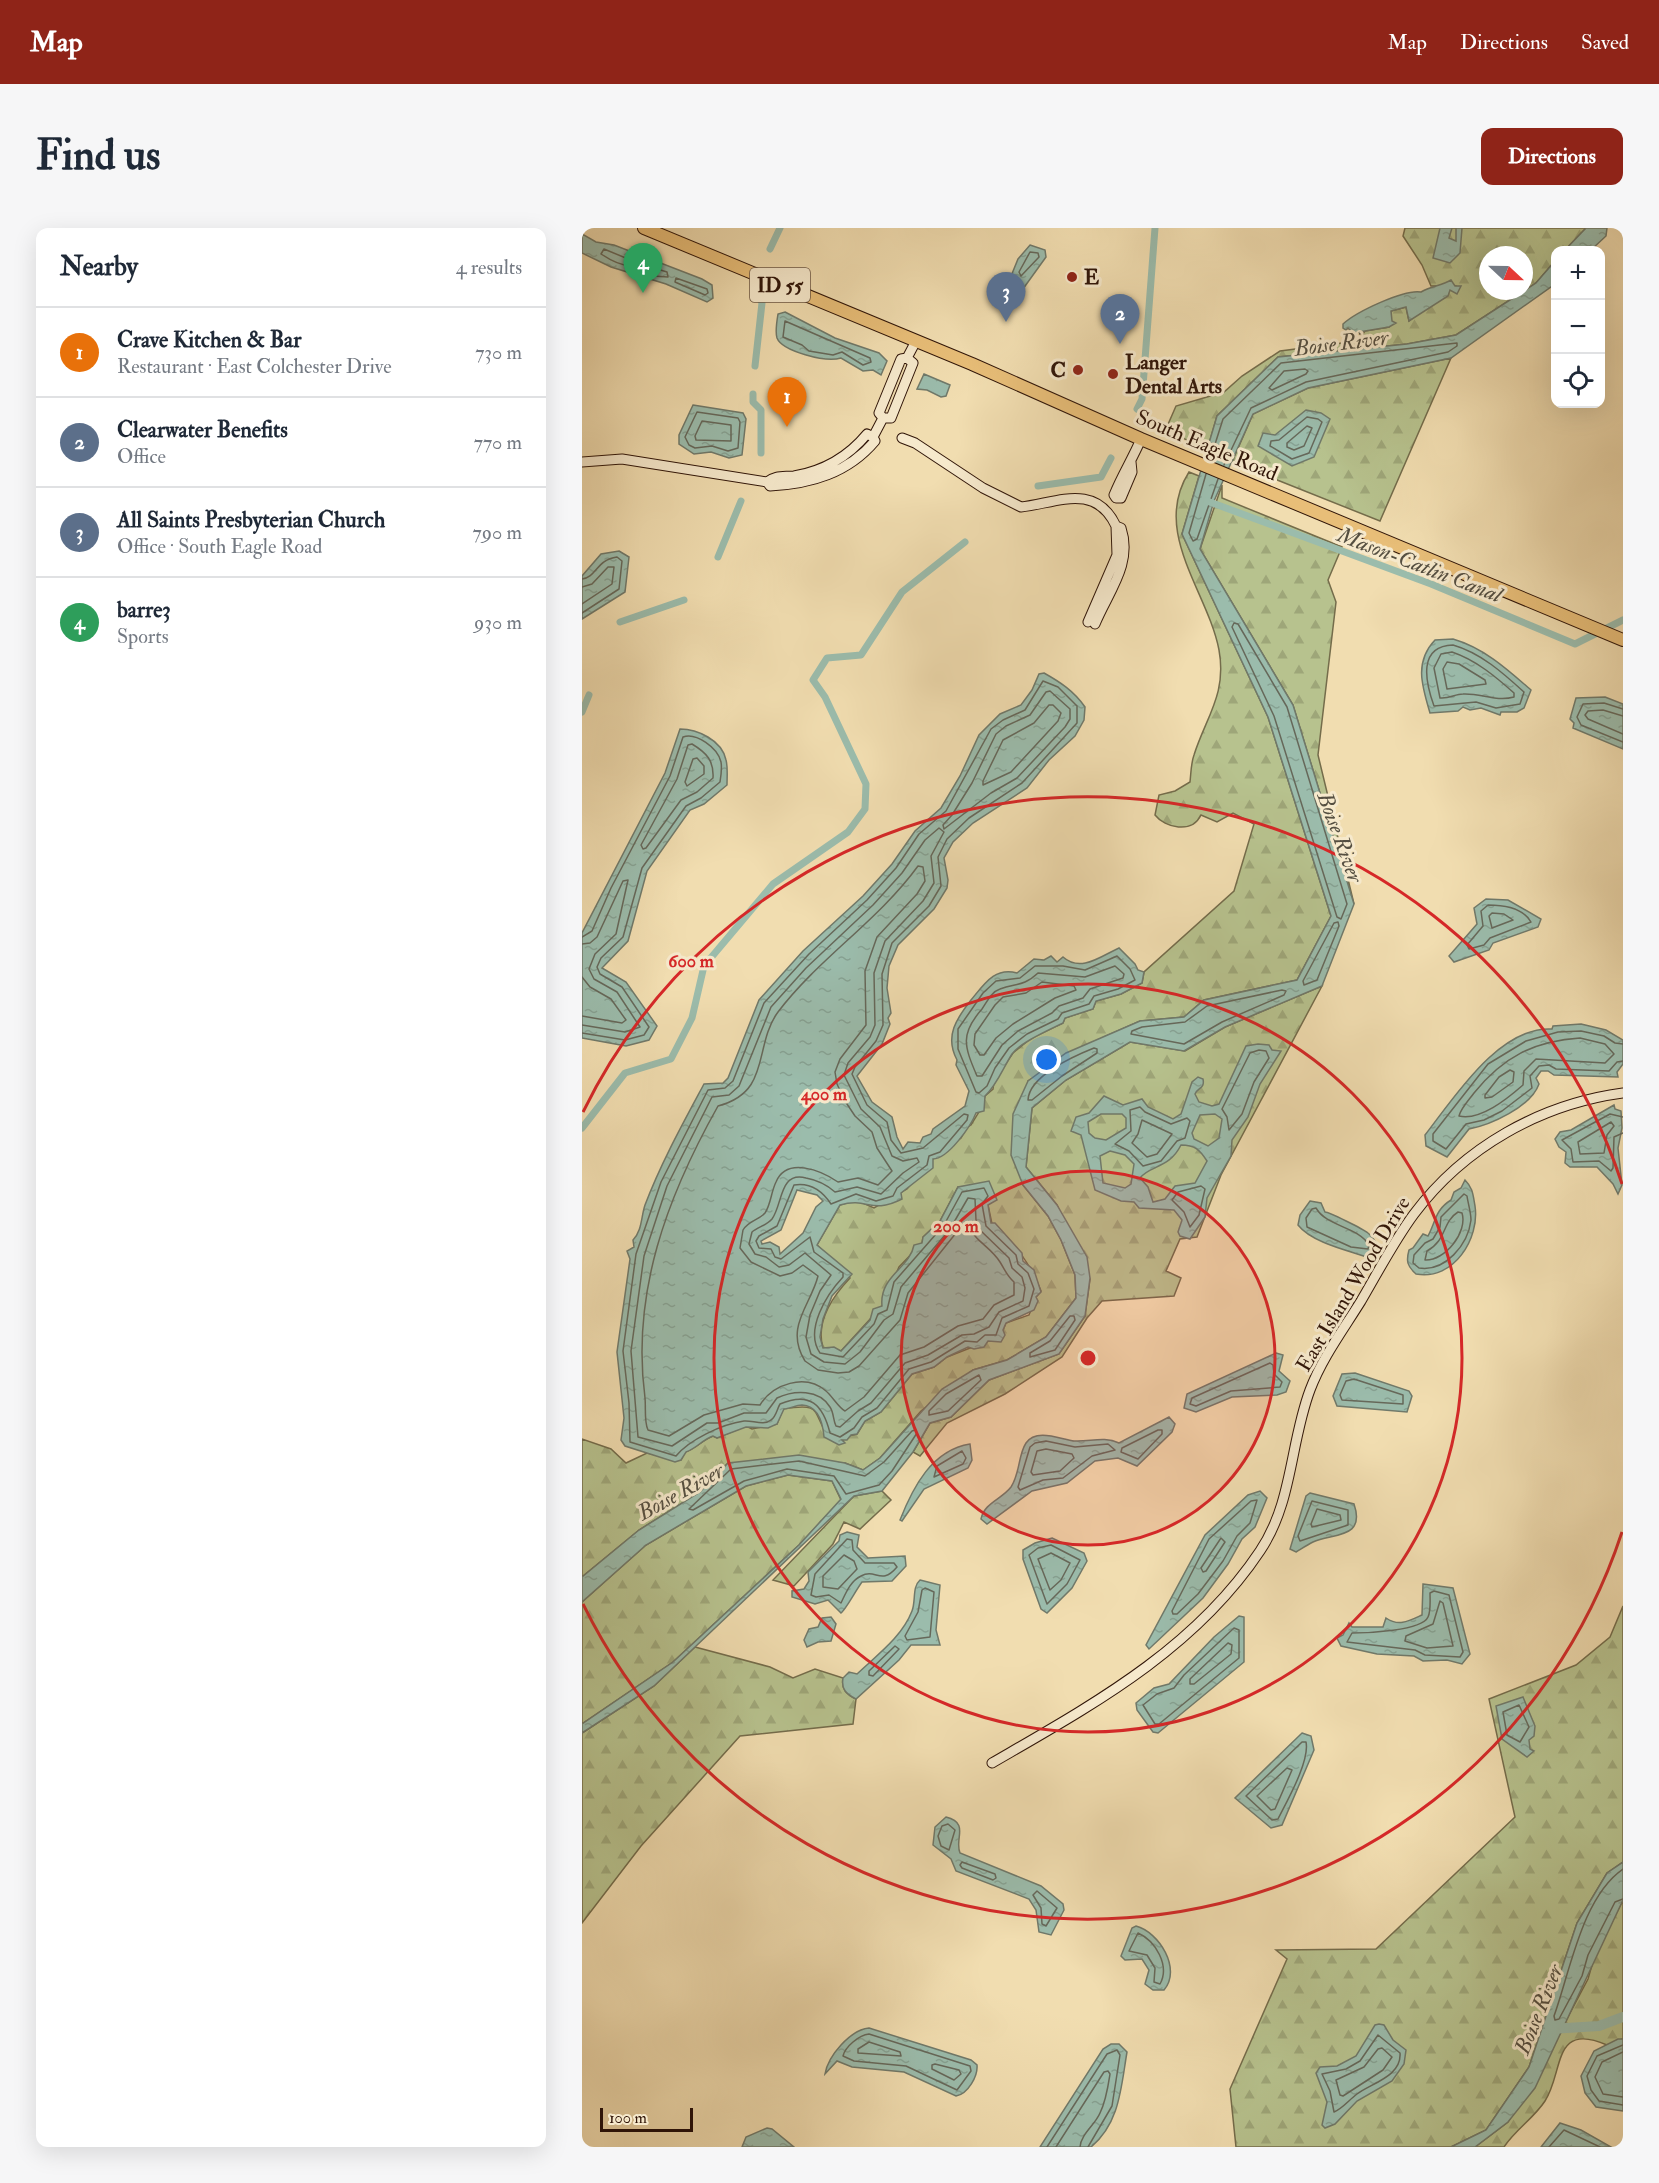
<!DOCTYPE html>
<meta charset="utf-8">
<style>
body{margin:0;font-family:"IM FELL Double Pica",serif;background:#f6f6f7;color:#1f2937}
.controls{position:absolute;right:18px;top:18px;display:grid;overflow:hidden;border-radius:12px;box-shadow:0 6px 24px #0002}
.controls button{width:54px;height:54px;display:grid;place-items:center;padding:0;border:0;border-bottom:2px solid #e0e1e3;background:#fff;color:#1f2937;font:30px sans-serif}
.compass{position:absolute;left:897px;top:18px;width:54px;height:54px;border-radius:50%;background:#fff;box-shadow:0 6px 24px #0002;rotate:112deg}
.scale{position:absolute;left:18px;bottom:15px;width:93px;box-sizing:border-box;padding-left:6px;border:3px solid #301508;border-top:0;font-size:16px;line-height:21px;white-space:nowrap;color:#301508;-webkit-text-stroke:4px #f6e9cc;paint-order:stroke}
.you{position:absolute;left:465px;top:832px;width:21px;height:21px;margin:-15px;border:4px solid #fff;border-radius:50%;background:#1a73e8;box-shadow:0 0 0 9px #1a73e833}
.badge{display:grid;place-items:center;width:39px;height:39px;border-radius:50%;background:#8f2418;color:#fff;font-size:20px;font-weight:700}
.pin{position:absolute;translate:-50% -50px;filter:drop-shadow(0 2px 3px #0008)}
.pin::after{content:'';position:absolute;top:32px;width:21px;height:18px;background:inherit;clip-path:polygon(0 0,100% 0,50% 100%)}
.list{margin:0;padding:0;list-style:none}
h2{display:flex;justify-content:space-between;align-items:center;height:78px;margin:0;padding:0 24px;font-size:26px}
h2 small{font-size:20px;font-weight:400;color:#747a83}
.list li{display:grid;grid-template-columns:39px 1fr auto;gap:18px;align-items:center;box-sizing:border-box;height:90px;padding:0 24px;border-top:2px solid #e0e1e3}
.list b{display:block;font-size:22px;white-space:nowrap}
.list p{margin:0;font-size:20px;white-space:nowrap;color:#747a83}
.list em{font-size:20px;font-style:normal;color:#747a83}
.icon{flex:none;width:33px;height:33px;fill:none;stroke:currentColor;stroke-width:2;stroke-linecap:round;stroke-linejoin:round}
.map{position:relative;flex:none;width:1041px;height:1919px;overflow:hidden;border-radius:12px}
header{display:flex;align-items:center;gap:36px;box-sizing:border-box;height:84px;padding:0 30px;background:#8f2418;color:#fff}
header strong{font-size:28px}
nav{display:flex;gap:33px;margin-inline-start:auto;font-size:21px}
.intro{display:flex;align-items:center;justify-content:space-between;box-sizing:border-box;height:144px;padding:0 36px}
h1{margin:0;font-size:42px}
.button{padding:15px 27px;border-radius:12px;background:#8f2418;color:#fff;font-size:21px;font-weight:700}
main{display:flex;gap:36px;padding:0 36px}
aside{flex:1;background:#fff;border-radius:12px;box-shadow:0 6px 24px #0002}
.map>svg:first-child{display:block}
</style>
<header>
<strong>Map</strong>
<nav><a>Map</a><a>Directions</a><a>Saved</a></nav>
</header>
<div class="intro"><h1>Find us</h1><a class="button">Directions</a></div>
<main>
<aside>
<h2>Nearby<small>4 results</small></h2>
<ul class="list">
<li><span class="badge" style="background:#e8710a">1</span><div><b>Crave Kitchen &amp; Bar</b><p>Restaurant · East Colchester Drive</p></div><em>730 m</em></li>
<li><span class="badge" style="background:#5c6f8a">2</span><div><b>Clearwater Benefits</b><p>Office</p></div><em>770 m</em></li>
<li><span class="badge" style="background:#5c6f8a">3</span><div><b>All Saints Presbyterian Church</b><p>Office · South Eagle Road</p></div><em>790 m</em></li>
<li><span class="badge" style="background:#2e9e5b">4</span><div><b>barre3</b><p>Sports</p></div><em>930 m</em></li>
</ul>
</aside>
<div class="map">
<svg width="1041" height="1919" viewBox="0 0 1041 1919">
<defs>
<pattern id="forest-firs" width="22" height="20" patternUnits="userSpaceOnUse" patternTransform="scale(1.5)"><rect width="22" height="20" fill="#b7c28e"/><path d="M5 1l3.5 6h-7zM16 11l3.5 6h-7z" fill="#9ea679"/></pattern>
<pattern id="water-ripples" width="26" height="14" patternUnits="userSpaceOnUse" patternTransform="scale(1.5)"><rect width="26" height="14" fill="#9bbcac"/><path d="M2 4q2-2 4 0t4 0M15 11q2-2 4 0t4 0" fill="none" stroke="#86a192"/></pattern>
</defs>
<rect width="100%" height="100%" fill="#f1ddb0"/>
<filter id="stains"><feTurbulence type="fractalNoise" baseFrequency=".00333" numOctaves="4"/><feColorMatrix values="0 0 0 0 .2 0 0 0 0 .09 0 0 0 0 .02 0 0 0 .5 -.17"/></filter>
<radialGradient id="worn" r=".72"><stop offset=".6" stop-color="#630" stop-opacity="0"/><stop offset="1" stop-color="#630" stop-opacity=".3"/></radialGradient>
<!-- forest -->
<path fill="url(#forest-firs)" stroke="#746c4b" stroke-width="1.5" d="M823,0h181l-21,22h-9l-1,11 -19,22 -12,8v-36h-36v36h36l-68,44 -49,9 -129,13 -61,59 -10,35 -41,-22 10,-23 48,-14 18,-16 38,-25 78,-10 7,-10 24,-4 2,-16 15,-4 3,14 41,-31 5,-4h-24l-9,-21 -19,-29z
M869,130l-71,163 -148,-59 21,-48 55,-26z
M607,244l10,4 -17,58 86,183 63,199 -34,64 -93,20 -20,17 -44,4 -36,16 -76,44 -5,104 25,31 13,24 14,35 1,23 -30,39 -39,23 -34,10 -52,41 -41,47 -17,12 -18,-7h-117l-28,29 -61,38 -57,47v-138l29,10 15,14 21,-10 34,7 4,-8c12,-4 17,-12 28,-16l4,2 29,-12 6,3 25,-5 6,-15c43,-7 27,4 48,31l26,-6 8,-13 16,-9 31,-38 22,-7 13,-10 41,-16 15,-11 3,-7 23,-8 7,-18 5,-6c-9,-24 -28,-52 -49,-67l-4,-19 3,-3 -33,-15 -18,34 -17,16 -1,6 -23,24 -17,39 -41,45 -18,-3c-8,-27 10,-52 27,-70l-33,-33 23,-40 16,-5 18,8 33,-19 26,-30 28,-21 6,-11 4,-2 11,-18 3,-11 8,-7 1,-8 19,-28 17,-14 33,-16 2,-5 28,-9 3,-8 25,-7 21,-11 2,-11 90,-81 20,-67 -21,-11 -16,9 -16,-7c-9,19 -36,13 -46,0l4,-20 16,-4 15,-9c1,-9 1,-19 4,-27 12,-38 33,-61 25,-105 -11,-58 -68,-118 -30,-178z
M640,257v13l120,49 -14,33 8,22 -18,153 36,149 -61,-199 -93,-156z
M740,758l-101,189 -24,62 -17,2 -14,32 15,7 -7,18 -72,5 -15,17 -25,39 -57,37 -58,29 -27,33 -7,-4 17,-29 21,-6 38,-37 70,-26 26,-38 5,-37 -33,-74 -31,-38 6,-59 34,-28 64,-38 55,9 40,-24z
M206,1247l44,6 9,19 -42,45 -126,117 -91,62v-122l64,-57 100,-59z
M300,1263l9,9 -31,29 -16,-7 -11,22 -39,42 -21,-6 81,-84z
M1041,1378v256l-16,11 -30,50 -48,144 -43,63 -35,17h-215l-6,-58 57,-130 -11,-9 100,-1 139,-132 -26,-118 87,-34 34,-28z
M113,1419l75,20 23,11 22,-9 28,9c-2,11 3,16 13,21l-3,25 -113,12 -99,110 -59,77v-190l72,-47z
M1041,1672v139l-16,6c-55,-24 -43,27 -62,56 -11,17 -30,29 -41,46h-29l33,-25 45,-77 35,-66 6,-21z"/>
<!-- water -->
<path fill="url(#water-ripples)" stroke="#70796a" stroke-width="1.5" fill-rule="evenodd" d="M858,0h12l-3,10 7,3v-13h6l-2,25 -10,10 -17,-5z
M1004,0h21l-1,8 -15,14h-26z
M0,6l14,8 18,3 88,34 10,6 1,13 -6,4 -41,-18 -55,-17 -29,-14z
M448,17l15,5 1,7 -31,43h-6l-4,-9 13,-32z
M973,33v23l-104,74 -143,30 -55,26 -39,87 -14,48 93,156 61,199 -32,82 -97,41 -41,24 -54,-9 -64,38 -34,28 -6,59 31,38 30,52 3,21 -5,38 -26,38 -70,26 -38,37 -21,6 -17,29 -31,39 -28,5 -200,190 -72,47v-9l91,-62 126,-117 42,-46 -9,-18 -44,-6 -42,11 -100,59 -64,57v-25l57,-47 61,-38 28,-29 71,-8 46,8 18,7 17,-12 62,-69 31,-19 34,-10 39,-23 30,-39 -1,-23 -14,-35 -13,-24 -25,-31 -12,-30 2,-41 15,-33 38,-28 74,-32 44,-4 20,-17 93,-20 34,-64 -63,-199 -86,-183 35,-118 61,-59 129,-13 49,-9 80,-52z
M869,52l4,6h6l-4,8 -7,-4 -2,6 -39,25 -3,-14 -15,4 1,10 4,2 -7,4 -36,6 -5,-5 -2,2 -3,-2v-4c13,-12 61,-35 78,-32 10,-6 20,-6 30,-12z
M203,84l50,26 44,15 8,8 -6,14 -8,-5 -10,1 -22,-13c-15,5 -59,-7 -64,-20 -2,-6 0,-18 1,-24z
M342,146l26,11 -4,11 -5,1 -14,-7 -10,-1z
M111,177l50,8 3,6 -4,36 -13,3 -18,-6 -17,2 -15,-10v-9z
M724,182l15,3 9,6 -16,38 -22,9 -34,-20 5,-13 12,2z
M37,323l10,6 -4,35 -43,27v-43l19,-22z
M871,411c31,9 54,30 78,51l-7,18 -7,4h-16l-1,3 -19,-7 -11,2 -7,-3 -5,4 -28,2c-8,-27 -16,-51 5,-73z
M462,445c16,9 30,18 41,34l-1,13 -9,16 -26,24 -22,28 -54,35 -20,19 -9,16 4,22 -1,8 -13,21 -36,36 -9,21 -2,22 4,25 -3,5 2,6 -8,20 -25,32 15,26 20,15 5,20 6,12 5,-7 12,1 3,-6 8,-3 2,-5 32,-23 4,-15 -13,-26 1,-5c-13,-24 0,-42 14,-60 14,-17 24,-33 46,-27l17,-14 10,1 7,-4 6,6 6,-5c18,16 38,-1 56,-9l16,16 3,6 6,2 -2,11 -21,11 -25,7 -3,8 -28,9 -2,5c-14,7 -42,19 -51,31 -9,14 -15,31 -27,42l-1,15 -8,2c-5,13 -28,46 -43,46v9l-32,25 1,6c-32,16 -33,-2 -62,6l-23,40 35,29 -20,22 -9,23 -3,18 3,11 11,-1 7,4 29,-31 3,-11 9,-3c-3,-30 28,-38 32,-61l8,-2 1,-6 17,-16 18,-34 31,-6 8,19 -9,5 3,18h4l27,30 1,8 11,9 7,22 -5,5 2,4 -4,9 -28,13 -3,7 2,5 -4,7 -13,-1 -4,6 -10,2 -6,-2 -21,10 -13,10 -22,7 -31,38 -16,9 -8,13 -6,1 -4,5h-5l3,3 -6,2 -15,-8c-1,-12 -5,-31 -22,-32 -6,0 -13,4 -18,4l-7,15 -9,4 -22,-1 -29,11 -4,-2c-11,4 -16,12 -27,16l-5,8 -6,2 -50,-16 -4,-6 3,-22 -7,-66 13,-93 -3,-8 7,-4 -1,-7c9,-9 8,-23 12,-35 16,-42 37,-80 59,-121l19,-1 5,-5 31,-78 44,-49 60,-55 29,-32 23,-33 26,-23 19,-32 19,-41 21,-21 21,-9 11,-15 7,-16zM215,962l20,5 6,6 -7,6 -13,26 -23,21 -1,-7 -9,-5 -8,2 -1,-3 20,-11z
M1023,469l18,7v45l-50,-21 1,-5 -4,-4 6,-21z
M98,501c17,0 42,11 46,31 2,7 1,17 1,25l-23,19 -14,6 -43,61 -19,70 -26,27 24,14 31,44 -8,14 -23,6 -44,-8v-105l83,-160z
M904,671l22,1 33,19 -3,8 -45,16 -4,7 -35,12 -5,-6 28,-32 -3,-16z
M999,796l25,6 17,10v24l-6,8 1,5 -64,-2 -6,-4h-7l-5,7 3,6c-8,23 -49,41 -70,45l-22,28 -21,-11 -1,-11c29,-37 74,-109 127,-106l1,-3z
M676,816l11,1 3,5 9,1 -21,33 -12,33 -16,23 -1,16 -24,42 -2,19 -15,22 -10,-3 -2,-4 4,-12 -8,-10 -35,-2 -5,-6 -13,-1 -26,-11 -14,-55 -10,-4 5,-14 13,-4 15,-17 19,9 19,-6 6,8 25,12 8,-5 11,-32 6,-5 5,2c2,10 -5,8 -8,15l4,8 13,4 7,-2 27,-58zM519,886h21l4,4v10l-20,12 -11,-2 -6,-5 -1,-11zM633,886l7,5 -3,19 -11,8 -14,-7 -2,-6 8,-18zM599,917c14,0 19,5 26,16l-12,22 -20,3 -10,13 -12,3 -5,-15 -8,-9c10,-13 29,-9 41,-33zM528,923l15,4 9,9 -3,20 -6,4 -22,-5 -3,-27z
M1032,877l1,4 6,2 1,17 -4,20 4,37 -4,9 -5,-10 -16,-17h-27l-5,-4 1,-11 -7,-5 -4,-8 5,-7 11,-2z
M883,952c8,8 8,15 10,26 5,32 -21,75 -59,68 -9,-8 -10,-13 -7,-24l4,-2 10,-14 5,2c8,-15 7,-26 23,-36l3,-8 7,-4z
M728,973l11,2 4,9c4,0 38,17 43,21 4,3 5,7 9,10l-7,15c-20,-7 -58,-15 -72,-33l2,-10z
M694,1125l7,2 -4,16 11,10 -4,11 -9,3 -45,2 -36,15 -12,-4 3,-14z
M773,1145l54,18 3,5 -5,16 -70,-6 -4,-10 9,-22z
M587,1189l6,7 -3,8 -35,34 -19,-8 -23,3 -28,22 -35,8 -45,33 -6,-5c3,-16 21,-20 30,-32 9,-13 7,-32 15,-44 10,-15 34,-4 48,-2 16,1 30,-5 45,2z
M388,1216l2,16 -4,8 -44,21 -22,32 -2,-1c13,-33 32,-70 70,-76z
M678,1263l7,7 -12,29 -13,12 -14,25 -25,34 -54,51 -3,-4 59,-110 43,-40z
M728,1265l44,11c12,35 -21,29 -41,38 -6,3 -12,7 -17,10l-6,-3 16,-53z
M265,1304l12,3 -2,12 11,11 37,-2 1,10 -14,15 -30,1c-6,8 -16,27 -21,31l-13,-13 -13,4 -23,-7v-6l12,-2 5,-8 -1,-9 31,-31 1,-6z
M470,1310l32,15 3,8 -15,27 -25,25 -6,-4 -18,-50v-9l12,-7z
M338,1352l20,5 -4,45 4,15h-29l-12,15 -43,39c-10,-5 -15,-10 -13,-21l6,-6 8,2c20,-19 45,-37 55,-63 4,-10 0,-24 8,-31z
M841,1356l30,4 17,66 -8,10 -15,-4 -24,1 -9,-5 -37,-2 -36,-8 -4,-8 6,-3 6,-12 3,4h31l3,-9c13,9 23,3 36,-3z
M657,1388l5,1v45l-86,71 -5,-1 -16,-22 -1,-7 18,-15 15,-4 45,-47z
M249,1389l5,7 -5,17 -13,1 -11,5 -3,-7 5,-11 9,-2 4,-9z
M941,1469l12,29 -1,10 -5,4 1,9 4,2 -7,6 -25,-18 -6,-33z
M720,1505l9,3 3,14 -32,75 -11,3 -36,-30z
M364,1589c24,6 8,22 14,36l81,33 22,18 1,6 -13,25 -12,-3 -3,-22 -7,-11 -73,-28 -5,-12 -18,-14 2,-18z
M1041,1634v38l-88,188 -27,34 -33,25h-24l35,-17 43,-63 48,-144 30,-50z
M554,1698c23,6 46,43 28,64h-11l-8,-6 4,-14 -7,-11 -17,1 -4,-4 11,-28z
M797,1796l5,1 9,15 13,10 -2,14 -12,17 -35,20 -22,23 -10,4 -3,-3 5,-23 -11,-29 4,-6 17,-1 19,-10 19,-31z
M287,1800l102,32 6,5c1,11 -9,29 -21,31l-52,-24 -52,-5 -15,-6 -12,13c3,-18 25,-44 44,-46z
M1036,1811h5v72l-27,-4 -11,-14 -4,-17 13,-25z
M529,1816h8l8,8c-6,35 -7,71 -36,95h-51l63,-98z
M978,1895l21,7 30,17h-70z
M185,1900l5,1 22,18h-52l4,-10z"/>
<g fill="none" stroke-linecap="round" stroke-linejoin="round">
<!-- shore -->
<path stroke="#66685a" stroke-width="1.5" d="M22,21l29,12 2,4c-11,3 -25,-5 -34,-11z
M448,24l8,1 1,4 -18,19 -2,-4z
M62,37l23,7 1,5 -15,-1 -12,-7z
M94,50l31,11 1,4 -3,2 -30,-13z
M203,93l85,37 1,4 -8,3 -21,-13 -9,3 -24,-4 -7,-6 -19,-8z
M723,141l3,2 -2,3 -34,16 -3,-2 15,-17z
M115,184l41,6 2,4 -2,26 -10,3 -16,-5 -17,2 -6,-3 -4,-8z
M725,189l11,2 4,3 -13,31 -17,6 -22,-13 1,-5 8,-1z
M120,193l29,4v16l-35,-1 -1,-4z
M725,198l5,2 -8,18 -10,4 -7,-3v-4z
M628,232l13,-41 58,-56 176,-20v3l-9,6 -142,30 -55,26 -27,57
M624,246l-17,59 4,8 4,-2 21,-60
M0,351c15,-2 14,-19 35,-22l5,4 -3,28 -37,24
M0,359l10,-3 16,-17h6l-2,17 -30,20
M652,395l4,1 49,83 60,197 -6,15 -4,-2 -63,-201 -42,-89z
M871,417c28,8 50,28 71,47l-4,12 -24,4 -20,-6 -42,4c-9,-25 -16,-60 19,-61z
M870,424c24,8 44,25 62,41v4c-18,5 -33,-4 -51,-3 -8,0 -14,5 -23,4l-6,-30 7,-14z
M865,434l12,2 26,16 1,4 -39,5 -4,-20z
M461,453l15,6 19,19v17l-55,60 -53,35 -22,21 -9,18 3,29 -12,20 -37,37 -10,31 1,51 -7,16 -21,26 -3,7 15,31 20,17 4,18 10,13 22,-5 41,-34 4,1 -1,5 -27,32 -11,4 -2,9 -30,23 -4,8 -17,5 -20,-7 -25,10c-8,-12 -19,-22 -37,-19l-17,41 -18,10 -3,5 3,7 12,1 4,8 6,2 29,-22 4,15 29,21v4c-16,17 -39,53 -23,76l23,4 31,-33 4,-10 9,-4 7,-28 50,-57 18,-33 22,-4 4,8 -6,8 4,22 30,29 2,9 10,9 6,16 -5,17 -27,12 -6,17h-11l-8,7 -12,-1 -34,21 -22,7 -32,39 -15,9 -8,11 -14,9 -10,-4c-7,-28 -20,-42 -50,-29 -3,5 -4,13 -9,16 -7,6 -19,0 -27,1 -22,3 -55,19 -68,35l-46,-14 -1,-39 -6,-52 13,-97 25,-72 47,-92 17,-2 8,-7 31,-78 45,-49 58,-54 29,-32 23,-34 27,-23 45,-82 12,-9 22,-10z
M468,463l20,18v10l-5,8 -48,51 -26,15 -47,36 -1,-4 9,-10 20,-32 24,-49 10,-8 24,-11 16,-23z
M467,477h4l8,8 -3,8 -47,51 -28,13v-4l20,-41 31,-17z
M1041,481l-19,-6 -21,1 -6,13 4,8 42,17
M1041,488l-20,-6 -15,1 -3,4 3,4 35,15
M110,516c15,9 22,17 21,34l-16,14 -16,8 -35,48 -3,1 -2,-4 36,-66 11,-34z
M115,530l7,8v8l-17,12 -2,-4 8,-23z
M357,600l5,4 -13,24 3,27 -11,18 -38,40 -11,32 1,52 -5,12 -22,26 -4,12 17,34 19,18 12,29 11,5 14,-3 2,4 -16,11 -22,21 -24,-7 -22,5c-9,-8 -18,-12 -29,-14 -27,-7 -23,26 -34,41 -5,6 -14,8 -20,13l-3,12 6,10 11,3 13,10 10,-2 16,-12 26,22 -11,16 -10,24 -4,22 5,17 13,8 21,2 15,-12 24,-32 9,-6 8,-27 49,-58 18,-31 7,1 1,21 4,10 29,28 3,10 10,9 3,11 -2,13 -24,11 -10,15 -15,7 -12,1 -34,20 -23,8 -34,40 -13,8 -18,16 -4,-1c-3,-6 -2,-13 -6,-19 -11,-18 -36,-17 -53,-9l-11,15h-22l-26,10h-11l-35,23 -34,-9 -7,-86 13,-95 23,-70 45,-89 17,-2 10,-9 32,-79 35,-39 67,-63 29,-32 23,-33z
M336,638l5,1 2,14 -8,13 -40,43 -12,34 1,54 -26,34 -5,13 2,12 8,17 10,15 17,16 5,16 15,23 -14,14 -20,-7 -20,4c-16,-11 -51,-26 -62,0 -5,10 -5,22 -11,31 -6,7 -17,8 -22,17l-3,18 11,14 29,14 12,-3 11,-8 15,11c-7,29 -34,51 -13,85l13,9 20,3 11,-1 10,-6 41,-46 8,-27 56,-70 4,1c6,17 23,23 32,38 5,8 7,14 14,20v13l-20,10 -11,14 -25,7 -34,21 -24,8 -36,42 -19,14c-6,-3 -13,-15 -19,-20 -21,-18 -53,-7 -66,14l-17,-1 -39,11 -35,21 -21,-6c-4,-8 -2,-22 -3,-32 -14,-105 22,-201 73,-292 54,-14 35,-60 60,-94 41,-54 100,-91 140,-146z
M906,677c15,0 35,3 43,17l-41,16 -6,7 -15,4 -2,-4 16,-19 -2,-15z
M910,685l12,1 9,6 -21,8 -3,-12z
M756,694l1,4 -22,54 -13,5 -1,-4 31,-58z
M0,709l10,-6 19,-43 59,-112 13,-39c13,-5 35,11 38,25 1,6 0,14 -1,20l-19,16 -15,8 -44,62 -19,69 -22,21 -4,9 3,7 22,13 27,40 -5,8 -19,5 -43,-7
M0,716l8,-1 7,-6 26,-56 5,-1 -12,54 -21,20 -6,15 5,10 23,13 23,35 -15,5 -43,-7
M535,728l13,13 5,11 -17,9 -24,7 -5,8 -27,9 -4,6 -31,15 -18,14 -14,20 -8,18 -8,7 -3,-1 -18,-43v-20l25,-36 13,-12 24,-3 15,-12h28l22,4z
M533,738l9,8 -1,4 -33,11 -7,9 -24,8 -7,7 -34,18 -16,14 -20,31h-5c-13,-30 -17,-42 5,-67 5,-7 9,-17 18,-20 16,-6 23,-2 38,-16l47,4z
M0,749l8,10 21,12 15,21 -4,3 -40,-7
M460,754l32,4 2,4 -21,8 -42,26 -17,14 -12,17h-4l-6,-10 1,-11 20,-29 8,-8 23,-4z
M700,762l4,1 -2,4 -62,27 -38,22 -53,-10 1,-3 10,-4 43,-5 22,-16z
M998,810l25,6 9,10 -9,9 -69,-4 -12,12 -1,14c-16,14 -43,36 -64,31 2,-8 10,-16 15,-23 29,-36 60,-52 106,-55z
M1041,816l-8,-1 -11,-7 -23,-5 -23,1 -32,9 -38,23 -55,70v7l13,8 20,-25 18,-4 18,-9 30,-23 -2,-12 9,-10 10,-1 7,4 53,2 8,-9 6,-1
M512,820l3,1v4l-35,23 -30,24h-4c1,-24 46,-44 66,-52z
M677,822l7,1 3,7 -15,24 -12,32 -13,16 -2,-13 -5,-8 28,-56z
M928,842l4,2 -1,10 -21,15 -7,1v-3l14,-18z
M558,879l5,5 26,12 16,-6 3,3 -5,17 -8,3 -16,20 -18,5 -14,-15 -14,-7 16,-13 -1,-21z
M1041,889l-13,-3 -48,26 9,9 2,13 26,-1 12,10 2,-3 1,-31 9,-4
M560,892l30,14 -15,20 -10,3 -15,-14 6,-9z
M1029,894l3,4 -7,9 -3,18 -24,1 -2,-12z
M619,958l4,3 -6,26 -9,12 -6,-15 -12,-12 6,-8z
M882,966l3,2c1,7 4,17 4,24 -3,25 -26,52 -52,48l-6,-5 1,-8 11,-12 8,-4 7,-12 1,-10z
M734,980c11,19 41,18 53,37l-1,4 -17,-2 -44,-20 -1,-9 6,-9z
M876,984l4,1c6,19 -17,48 -37,47l2,-9c20,-11 15,-29 31,-39z
M488,1088h4l1,4 -20,30 -25,7v-4l20,-12z
M688,1135l3,2 1,9 8,8 -2,5 -49,4 -35,15 -6,-2 2,-6z
M397,1147l2,5 -33,31 -19,4v-4l17,-17z
M772,1151l49,16v9l-61,-4 -2,-5 6,-14z
M576,1202h4v4l-24,25 -17,-7 1,-4z
M330,1203l3,-1 2,3 -25,38 -13,14 -33,9 -12,-18 -47,-7 -43,12 -51,29 -4,-1 42,-40 68,-8 66,15 19,-14z
M464,1213l29,6 33,-3 7,6 -23,6 -29,22 -20,2 -23,10 -2,-3 12,-40 5,-4z
M464,1221l26,5 2,4 -14,13 -27,4 -2,-3 6,-21z
M380,1223l4,7 -3,6 -29,13 3,-11z
M675,1272l-7,23 -13,13 -14,25 -25,33 -21,20h-4l-1,-3 37,-72 42,-38z
M730,1273l36,9v15l-48,16 -2,-5z
M735,1281l23,6 1,5 -29,7 -1,-3z
M639,1310l4,4 -19,29 -3,1 -2,-4z
M265,1311l5,1 1,10 12,13h29l3,4c-16,19 -21,1 -36,9 -11,5 -16,19 -20,27l-12,-8 -13,2 -5,-2 4,-21z
M469,1317l29,15 -13,24 -20,20 -18,-49 9,-7z
M469,1325l19,10 -9,17 -11,10 -12,-31z
M262,1327l10,6 3,8 -19,20 -15,-2v-11z
M343,1360l9,4 -4,45 -23,3 -2,-4 13,-24 4,-22z
M852,1363l15,4 14,57 -3,5 -35,-2 -10,-5 -68,-8 5,-9c14,0 70,-2 76,-16 3,-6 2,-17 2,-24z
M858,1373l3,2 10,43 -26,2 -22,-7 1,-5 27,-12z
M652,1400l5,2v28l-80,66h-4l-12,-19 14,-11 17,-6 10,-13z
M646,1415l4,2 -1,9 -37,30h-4v-5z
M313,1418l4,3 -26,27 -4,-1v-4z
M937,1477l10,22 -9,15 -13,-7 -4,-23z
M720,1514h4c4,19 -19,59 -28,77l-6,1 -26,-24z
M705,1540l5,2 -17,39 -4,1 -14,-14z
M366,1596l7,6 -6,20 -8,-4 -3,-10 4,-10z
M380,1634l33,12 1,4 -3,2 -31,-12 -2,-3z
M1041,1641c-41,28 -53,103 -69,147l1,4 4,-1 23,-43 6,-21 27,-53 8,-3
M455,1663l20,17 -11,18 -4,-2 -1,-16 -8,-13z
M556,1705c18,8 32,33 22,51l-6,-2 1,-14 -8,-13 -18,-4z
M287,1806l101,32 1,5 -14,19 -51,-24 -52,-5 -11,-5c2,-9 16,-21 26,-22z
M796,1807l22,18c2,23 -28,30 -43,41 -8,6 -15,15 -23,18l-4,-21 -8,-17 24,-5 14,-8z
M287,1814l31,10 1,4 -43,-3v-4z
M1041,1817l-26,11 -10,20 4,14 8,11 24,4
M800,1820l10,9 -9,13 -40,26 -3,-1 -4,-15 28,-13 14,-18z
M1041,1824l-21,10 -7,15 8,17 20,3
M353,1836l24,6 2,4 -7,6 -22,-11v-4z
M465,1919l60,-93 10,-4 3,5 -8,51 -24,41
M474,1919l48,-75 4,-1 2,3c-2,13 -4,27 -10,39 -5,12 -19,21 -20,34
M967,1919l15,-17 36,17"/>
<!-- canal -->
<path stroke="#9bbcac" stroke-width="7" d="M188,21l10,-21
M173,138l7,-63 -5,-10
M171,166v8l8,8v43
M555,181l5,-10 13,-171
M456,258l63,-9 10,-19
M625,273l224,83 144,60 48,-24
M136,329l23,-56
M38,394l64,-22
M0,484l7,-17
M0,900l43,-55 46,-14 21,-41 12,-52 69,-82 75,-52 17,-23 1,-25 -41,-87 -12,-17 14,-22 34,-3 41,-63 63,-50"/>
<!-- river -->
<path stroke="#9bbcac" stroke-width="10" d="M968,1801l49,-3 24,-9"/>
<defs>
<path id="secondary" d="M301,190h8l22,-55 -6,-5
M320,210l13,5 68,45 38,19c33,-3 74,-26 95,19
M0,234l40,-3 145,23 3,4c41,-2 78,-13 105,-45l-2,-4 10,-19 -4,-5 22,-54 6,-1 9,-17
M549,234l1,10 -11,26h-5l-2,-3c8,-20 19,-37 27,-56
M185,254c8,-7 16,-5 27,-6 29,-5 54,-19 73,-42l6,3
M506,394l29,-67 -1,-29 5,2c12,36 -13,64 -26,96
M410,1535c100,-58 202,-113 268,-212 33,-49 30,-108 50,-161 12,-32 33,-60 51,-89 17,-29 33,-60 53,-87 50,-67 127,-110 209,-121"/>
<path id="highway" d="M62,0l328,136 169,75 482,201"/>
</defs>
<!-- secondary casing -->
<use href="#secondary" stroke="#301508" stroke-width="11"/>
<!-- highway casing -->
<use href="#highway" stroke="#301508" stroke-width="14"/>
<!-- secondary -->
<use href="#secondary" stroke="#f6e9cc" stroke-width="9"/>
<!-- highway -->
<use href="#highway" stroke="#e8be78" stroke-width="12"/>
</g>
<!-- distance rings -->
<circle cx="506" cy="1130" r="187" fill="#d62828" fill-opacity=".12"/>
<g fill="none" stroke="#d62828" stroke-width="3">
<circle cx="506" cy="1130" r="187"/>
<circle cx="506" cy="1130" r="374"/>
<path d="M1040 1304A562 562 0 0 1 1 1376M1 884A562 562 0 0 1 1040 956"/>
</g>
<!-- markers -->
<g fill="#8f2418" stroke="#f6e9cc" stroke-width="2">
<circle cx="490" cy="49" r="6"/>
<circle cx="496" cy="142" r="6"/>
<circle cx="531" cy="146" r="6"/>
</g>
<g text-anchor="middle" stroke-width="6" stroke-linejoin="round" paint-order="stroke">
<!-- shield labels -->
<rect fill="#f6e9cc" stroke="#6b5543" stroke-width="1.5" x="168" y="40" width="60" height="34" rx="4.5"/>
<g font-size="20" font-weight="bold" fill="#301508">
<text x="198" y="64">ID 55</text>
</g>
<!-- poi labels -->
<g font-size="21" font-weight="bold" fill="#301508" stroke="#f6e9cc" text-anchor="start">
<text x="502" y="56">E</text>
<text x="543" y="141">Langer<tspan x="543" dy="24">Dental Arts</tspan></text>
<text x="484" y="149" text-anchor="end">C</text>
</g>
<!-- street labels -->
<g font-size="21" fill="#301508" stroke="#f6e9cc">
<text transform="translate(625 217) rotate(23)" y="7">South Eagle Road</text>
<text transform="translate(771 1056) rotate(-59)" y="7">East Island Wood Drive</text>
</g>
<!-- water labels -->
<g font-size="22" font-style="italic" fill="#554f41" stroke="#f6e9cc">
<text transform="translate(759 114) rotate(-7)" y="8">Boise River</text>
<text transform="translate(838 336) rotate(21)" y="8">Mason-Catlin Canal</text>
<text transform="translate(759 609) rotate(70)" y="8">Boise River</text>
<text transform="translate(98 1263) rotate(-29)" y="8">Boise River</text>
<text transform="translate(956 1781) rotate(-68)" y="8">Boise River</text>
</g>
</g>
<circle cx="506" cy="1130" r="9" fill="#d62828" stroke="#f6e9cc" stroke-width="3"/>
<g font-size="18" text-anchor="middle" font-weight="bold" fill="#d62828" stroke="#f6e9cc" stroke-width="6" stroke-linejoin="round" paint-order="stroke">
<text x="109" y="739">600 m</text>
<text x="242" y="872">400 m</text>
<text x="374" y="1004">200 m</text>
</g>
<rect width="100%" height="100%" filter="url(#stains)"/>
<rect width="100%" height="100%" fill="url(#worn)"/>
</svg>
<div class="controls">
<button>+</button>
<button>−</button>
<button><svg class="icon" aria-label="locate" viewBox="0 0 24 24"><circle cx="12" cy="12" r="6"/><path d="M12 2v4M12 18v4M2 12h4M18 12h4"/></svg></button>
</div>
<svg class="compass" viewBox="-18 -18 36 36"><path d="M0-13l5 13h-10z" fill="#e53935"/><path d="M0 13l5-13h-10z" fill="#747a83"/></svg>
<div class="scale">100 m</div>
<div class="you"></div>
<div class="pin badge" style="left:205px;top:199px;background:#e8710a">1</div>
<div class="pin badge" style="left:538px;top:116px;background:#5c6f8a">2</div>
<div class="pin badge" style="left:424px;top:94px;background:#5c6f8a">3</div>
<div class="pin badge" style="left:61px;top:65px;background:#2e9e5b">4</div>
</div>
</main>
